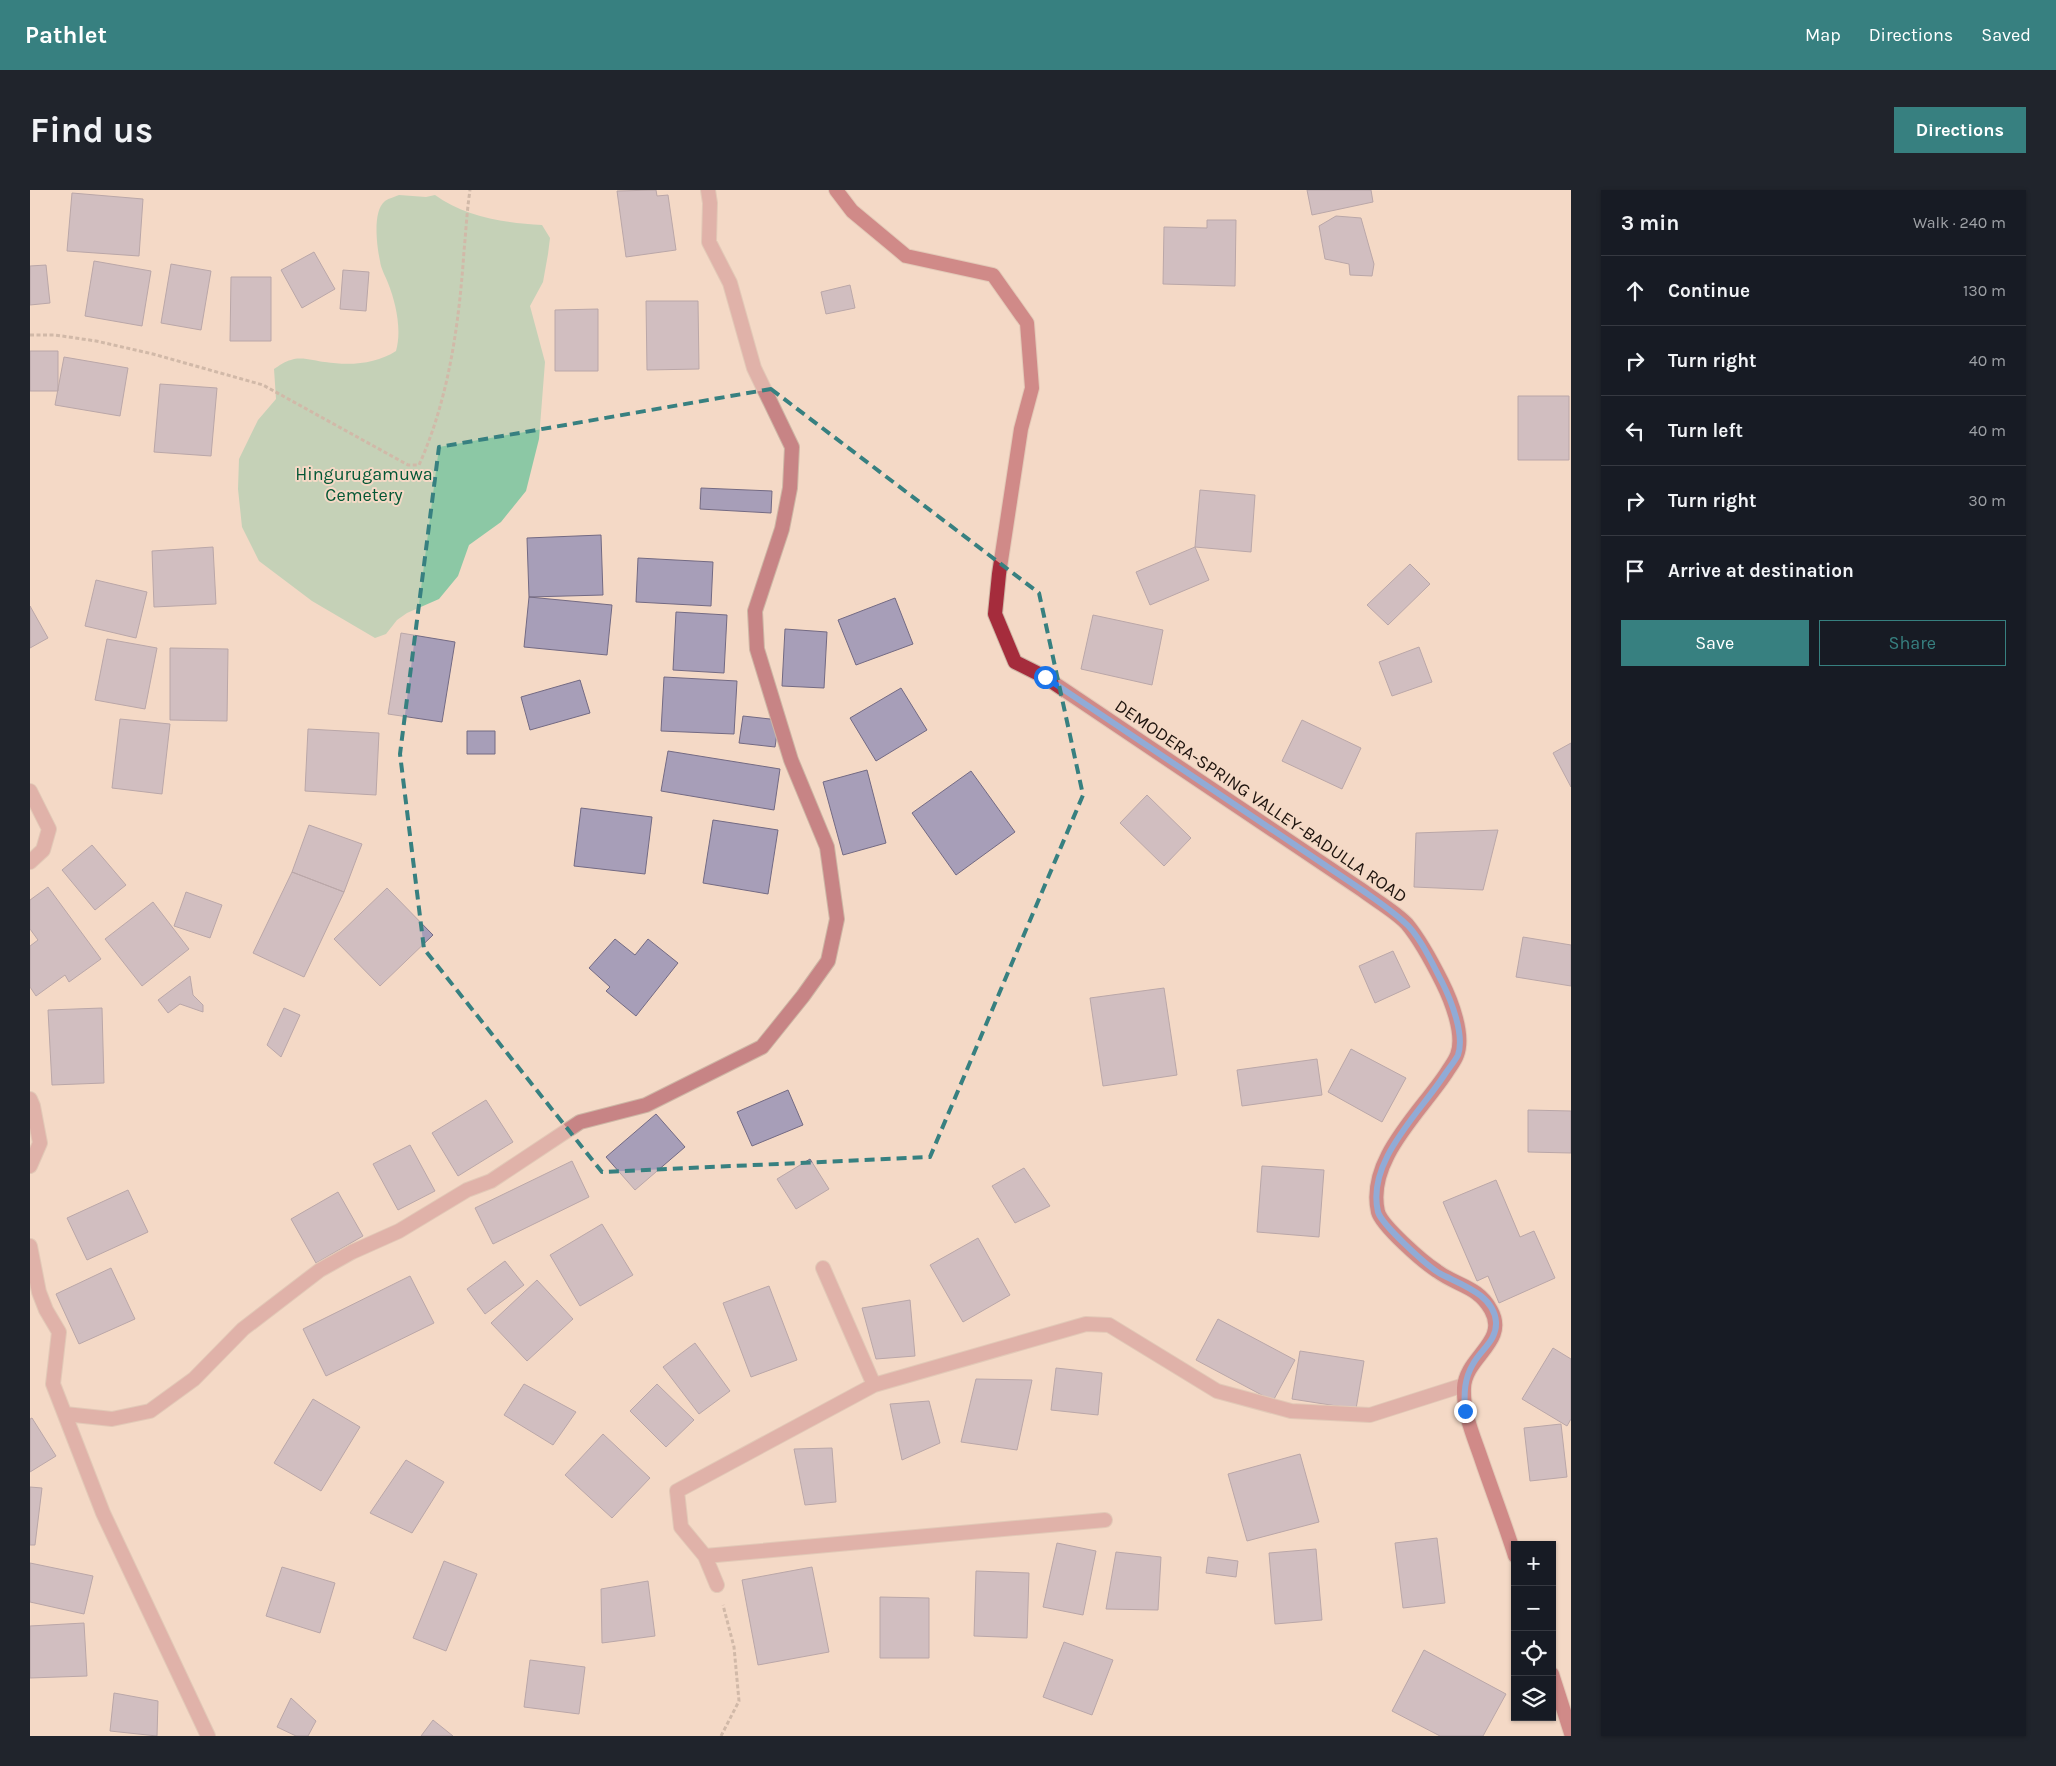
<!DOCTYPE html>
<meta charset="utf-8">
<style>
body{margin:0;font-family:Karla,sans-serif;background:#20242c;color:#f1f3f6}
.controls{position:absolute;right:15px;bottom:15px;display:grid;overflow:hidden;border-radius:0px;box-shadow:0 1px 4px #0004}
.controls button{width:45px;height:45px;display:grid;place-items:center;padding:0;border:0;border-bottom:1px solid #363941;background:#171b24;color:#f1f3f6;font:25px sans-serif}
.stop{position:absolute;width:15px;height:15px;margin:-11px;border:4px solid #1a73e8;border-radius:50%;background:#fff}
.stop.end{background:#1a73e8;border-color:#fff;box-shadow:0 1px 5px #0008}
.list{margin:0;padding:0;list-style:none}
h2{display:flex;justify-content:space-between;align-items:center;height:65px;margin:0;padding:0 20px;font-size:21px}
h2 small{font-size:16px;font-weight:400;color:#9ea1a6}
.list li{display:grid;grid-template-columns:32px 1fr auto;gap:15px;align-items:center;box-sizing:border-box;height:70px;padding:0 20px;border-top:1px solid #363941}
.list b{display:block;font-size:19px;white-space:nowrap}
.list em{font-size:16px;font-style:normal;color:#9ea1a6}
.actions{display:flex;gap:10px;padding:15px 20px}
.actions a{flex:1;padding:11px 0;border:1px solid #378080;border-radius:0px;text-align:center;font-size:18px;color:#378080}
.actions .main{background:#378080;color:#fff}
.icon{flex:none;width:28px;height:28px;fill:none;stroke:currentColor;stroke-width:2;stroke-linecap:round;stroke-linejoin:round}
.map{position:relative;flex:none;width:1541px;height:1546px;overflow:hidden;border-radius:0px}
header{display:flex;align-items:center;gap:30px;box-sizing:border-box;height:70px;padding:0 25px;background:#378080;color:#fff}
header strong{font-size:24px}
nav{display:flex;gap:28px;margin-inline-start:auto;font-size:18px}
.intro{display:flex;align-items:center;justify-content:space-between;box-sizing:border-box;height:120px;padding:0 30px}
h1{margin:0;font-size:35px}
.button{padding:12px 22px;border-radius:0px;background:#378080;color:#fff;font-size:18px;font-weight:700}
main{display:flex;gap:30px;padding:0 30px}
aside{flex:1;background:#171b24;border-radius:0px;box-shadow:0 1px 4px #0004}
.map>svg:first-child{display:block}
</style>
<header>
<strong>Pathlet</strong>
<nav><a>Map</a><a>Directions</a><a>Saved</a></nav>
</header>
<div class="intro"><h1>Find us</h1><a class="button">Directions</a></div>
<main>
<div class="map">
<svg width="1541" height="1546" viewBox="0 0 1541 1546">
<rect width="100%" height="100%" fill="#f4d9c6"/>
<!-- green -->
<path fill="#8cc8a5" d="M369,5l27,2 9,-2c30,22 71,28 107,30l8,13 -2,16 -5,28 -13,24 15,56 -6,77 -13,52 -25,31 -32,23 -11,31 -19,23 -32,14 -10,7 -11,14 -11,4 -63,-37 -53,-40 -17,-34 -4,-38 1,-30 19,-39 18,-21 -2,-30c5,-3 11,-8 17,-9 10,-4 24,1 34,2 25,4 51,2 71,-11 6,-21 0,-48 -8,-68 -3,-8 -7,-14 -8,-22 -3,-14 -8,-50 5,-60 4,-3 10,-4 14,-6z"/>
<!-- building -->
<path fill="#a79eb8" stroke="#736a83" d="M626,0l1,6 11,-1 8,55 -50,7 -9,-66z
M1277,0h64l2,12 -61,13z
M42,3l71,6 -4,57 -72,-5z
M1306,26l25,2 13,46 -2,12 -22,-1 -1,-11 -24,-5 -6,-33z
M1177,30h29l-1,66 -72,-2 1,-57 43,1z
M284,62l21,37 -33,19 -21,-38z
M64,71l57,10 -9,55 -57,-10z
M141,74l40,7 -10,59 -40,-7z
M16,75l4,38 -20,2v-39z
M313,80l26,2 -3,39 -26,-2z
M201,87h40v64h-41z
M820,95l5,23 -29,6 -5,-22z
M616,111h52l1,68 -52,1z
M568,119v62h-43v-61z
M0,161h28v40h-28z
M34,167l64,11 -8,48 -65,-11z
M130,194l57,4 -6,68 -57,-4z
M1488,206h51v64h-51z
M671,298l71,3 -1,22 -71,-4z
M1170,300l55,5 -4,57 -56,-5z
M571,345l2,60 -74,2 -2,-59z
M183,357l3,57 -62,3 -2,-56z
M1165,357l14,33 -59,25 -14,-33z
M608,368l75,4 -2,44 -75,-4z
M1380,374l20,20 -42,41 -21,-20z
M66,390l51,12 -11,46 -51,-12z
M499,407l83,8 -5,50 -83,-8z
M865,408l18,46 -57,21 -18,-45z
M0,416l18,32 -18,10z
M646,422l51,3 -3,58 -51,-3z
M1063,425l70,15 -11,55 -71,-16z
M755,439l42,3 -3,56 -42,-2z
M371,443l54,9 -13,80 -54,-8z
M77,449l50,9 -12,61 -50,-9z
M1389,457l13,35 -40,14 -13,-34z
M140,458l58,1 -1,72 -57,-1z
M634,487l73,4 -3,53 -73,-3z
M550,490l10,33 -60,17 -9,-33z
M871,498l26,42 -51,31 -26,-43z
M713,526l36,4 -4,27 -36,-4z
M90,529l50,5 -8,70 -50,-6z
M1272,530l59,28 -19,41 -60,-28z
M278,539l71,4 -3,62 -71,-4z
M437,541h28v23h-28z
M1541,553v44l-18,-34z
M638,561l112,18 -6,41 -113,-19z
M837,580l19,73 -43,12 -20,-73z
M941,581l44,61 -59,43 -44,-62z
M1117,605l44,43 -27,28 -44,-43z
M551,618l71,9 -7,57 -71,-8z
M683,630l65,10 -10,64 -65,-11z
M279,635l53,19 -18,48 -52,-20z
M1468,640l-15,60 -69,-3 2,-54z
M62,655l34,40 -31,25 -33,-40z
M262,682l52,20 -40,85 -51,-24z
M18,697l53,72 -32,23 -4,-7 -29,21 -6,-9v-41l8,-6 -8,-11v-29z
M357,698l46,47 -53,51 -46,-47z
M156,702l36,13 -12,33 -36,-12z
M123,712l36,47 -47,37 -37,-47z
M1493,747l48,8v41l-55,-9z
M585,749l20,16 13,-16 30,24 -42,53 -30,-25 4,-4 -21,-19z
M1363,761l17,36 -35,16 -16,-37z
M160,786l3,19 10,10v7l-23,-8 -12,9 -10,-13z
M1134,798l13,87 -74,11 -13,-88z
M72,818l2,75 -52,2 -4,-75z
M254,818l16,7 -19,42 -14,-12z
M1321,859l55,29 -24,44 -54,-30z
M1287,869l5,36 -80,11 -5,-36z
M758,900l15,35 -51,21 -15,-34z
M456,910l27,42 -55,34 -26,-43z
M1498,920l43,1v42l-43,-1z
M626,924l29,33 -50,43 -29,-33z
M380,955l25,46 -37,19 -25,-46z
M780,969l19,30 -33,20 -19,-30z
M542,971l17,36 -96,47 -18,-36z
M1232,976l62,4 -5,67 -62,-5z
M994,978l26,38 -35,17 -23,-37z
M1466,990l24,57 14,-6 21,47 -56,25 -11,-27 -11,5 -34,-79z
M98,1000l20,42 -61,28 -20,-42z
M308,1002l25,44 -47,27 -25,-44z
M572,1034l31,51 -53,31 -30,-51z
M948,1048l32,57 -47,27 -33,-57z
M475,1071l19,24 -39,29 -18,-25z
M81,1078l24,51 -56,25 -23,-50z
M380,1086l24,47 -108,53 -23,-47z
M507,1090l36,39 -46,42 -36,-38z
M739,1096l28,74 -46,17 -28,-74z
M880,1110l5,56 -39,3 -14,-51z
M1188,1129l77,41 -22,41 -77,-41z
M665,1153l35,48 -31,23 -36,-47z
M1523,1158l18,11v60l-4,7 -45,-27z
M1270,1161l64,10 -8,48 -64,-10z
M1026,1178l46,5 -4,42 -47,-5z
M946,1189l56,1 -15,70 -56,-8z
M494,1194l52,28 -23,33 -49,-30z
M627,1194l37,36 -28,27 -36,-36z
M283,1209l47,28 -39,64 -47,-28z
M899,1211l11,42 -38,17 -12,-56z
M2,1228l24,38 -26,16v-53z
M1531,1234l6,53 -37,4 -6,-53z
M573,1244l47,44 -38,40 -47,-43z
M802,1258l4,54 -31,3 -11,-56z
M1270,1264l19,68 -72,19 -19,-67z
M376,1270l38,22 -32,51 -42,-20z
M0,1297l12,1 -7,57h-5z
M1407,1348l8,65 -42,5 -8,-65z
M1027,1353l39,8 -13,64 -40,-8z
M1286,1359l6,71 -47,4 -6,-71z
M1086,1362l45,5 -3,53 -52,-1z
M1178,1367l30,4 -2,16 -30,-4z
M414,1371l33,13 -31,77 -33,-13z
M0,1373l63,13 -9,38 -54,-12z
M252,1377l53,16 -15,50 -54,-17z
M782,1377l17,85 -71,13 -16,-85z
M946,1381l53,2 -2,65 -53,-2z
M618,1391l7,55 -53,7 -1,-54z
M850,1407l49,1v60h-49z
M54,1433l3,53 -57,2v-52z
M1034,1452l49,18 -21,55 -49,-18z
M1394,1460l82,44 -23,42h-43l-48,-25z
M500,1470l55,7 -6,47 -55,-7z
M84,1503l44,8 -1,35 -47,-5z
M261,1508l25,23 -8,15h-12l-19,-9z
M403,1530l20,16h-32z"/>
<g fill="none" stroke-linecap="round" stroke-linejoin="round">
<defs>
<path id="service" d="M0,909l3,7 7,37 -10,23
M0,1056l9,46 7,18 13,22 -6,52 50,129 105,223
M793,1078l51,117
M35,1224l47,5 38,-8 44,-32 49,-50 77,-59 32,-18 47,-21 68,-41 24,-9 89,-59 66,-17 116,-58 41,-51 25,-35 9,-42 -10,-72 -36,-87 -34,-111 -2,-38 27,-82 8,-41 2,-41 -38,-79 -24,-85 -21,-41 1,-39 -2,-13
M675,1366l400,-36
M687,1395l-12,-29 -24,-29 -4,-36 197,-106 212,-61 23,1 108,66 74,20 79,4 94,-30"/>
<path id="tertiary" d="M0,601l19,38 -6,21 -13,12"/>
<path id="primary" d="M806,0l16,21 54,45 87,19 34,48 5,65 -11,41 -22,145 -4,40 20,48 30,15 317,213c13,10 34,22 45,34 14,17 25,38 35,58 9,18 23,53 15,73 -2,6 -7,12 -10,17 -26,40 -81,88 -69,140 4,14 45,50 59,59 20,15 41,15 54,39 18,32 -26,47 -27,78 -1,26 10,49 18,73 11,32 23,63 33,95
M1522,1484l19,59"/>
</defs>
<!-- service casing -->
<use href="#service" stroke="#cdb6a5" stroke-width="16"/>
<!-- tertiary casing -->
<use href="#tertiary" stroke="#cdb6a5" stroke-width="16"/>
<!-- primary casing -->
<use href="#primary" stroke="#cdb6a5" stroke-width="16"/>
<!-- path -->
<path stroke="#a79384" stroke-width="3" stroke-dasharray="4 2.5" stroke-linecap="butt" d="M0,145h25l41,6 57,13 110,31 145,80h11c30,-67 40,-141 45,-214 2,-21 3,-41 6,-61
M691,1546l18,-35 -5,-54 -11,-42"/>
<!-- service -->
<use href="#service" stroke="#c78485" stroke-width="14"/>
<!-- tertiary -->
<use href="#tertiary" stroke="#c78485" stroke-width="14"/>
<!-- primary -->
<use href="#primary" stroke="#a52c3c" stroke-width="14"/>
</g>
<g fill="none" stroke-linecap="round" stroke-linejoin="round">
<!-- route -->
<path stroke="#1a73e8" stroke-width="6" d="M1015,487l317,213c14,10 29,20 42,32 15,12 29,43 38,60 9,18 23,53 16,73 -3,6 -9,13 -13,19 -25,39 -79,87 -67,138 4,13 48,53 61,61 20,11 55,21 57,49 1,19 -15,27 -23,42 -9,15 -9,30 -8,47"/>
</g>
<!-- marked area -->
<path d="M0 0H1541V1546H0ZM741,199l268,204 44,202 -153,362 -328,15 -178,-223 -24,-195 39,-307z" fill="#f4d9c6" fill-opacity=".55" fill-rule="evenodd"/>
<path fill="none" stroke="#378080" stroke-width="4" stroke-dasharray="10 6" stroke-linejoin="round" d="M741,199l268,204 44,202 -153,362 -328,15 -178,-223 -24,-195 39,-307z"/>
<g text-anchor="middle" stroke-width="4" stroke-linejoin="round" paint-order="stroke">
<!-- park labels -->
<g font-size="18" fill="#035735" stroke="#f4d9c6">
<text x="334" y="290">Hingurugamuwa<tspan x="334" dy="21">Cemetery</tspan></text>
</g>
<!-- street labels -->
<g font-size="18" fill="#1e140e" stroke="#f4d9c6">
<text transform="translate(1231 611) rotate(34)" y="6">DEMODERA-SPRING VALLEY-BADULLA ROAD</text>
</g>
</g>
</svg>
<div class="controls">
<button>+</button>
<button>−</button>
<button><svg class="icon" aria-label="locate" viewBox="0 0 24 24"><circle cx="12" cy="12" r="6"/><path d="M12 2v4M12 18v4M2 12h4M18 12h4"/></svg></button>
<button><svg class="icon" aria-label="layers" viewBox="0 0 24 24"><path d="M12 4l9 5-9 5-9-5zM3 14l9 5 9-5"/></svg></button>
</div>
<div class="stop" style="left:1015px;top:487px"></div>
<div class="stop end" style="left:1435px;top:1221px"></div>
</div>
<aside>
<h2>3 min<small>Walk · 240 m</small></h2>
<ul class="list">
<li><svg class="icon" aria-label="ahead" viewBox="0 0 24 24"><path d="M12 20V5M6 11l6-6 6 6"/></svg><div><b>Continue</b></div><em>130 m</em></li>
<li><svg class="icon" aria-label="right" viewBox="0 0 24 24"><path d="M7 20v-9h11M14 6l5 5-5 5"/></svg><div><b>Turn right</b></div><em>40 m</em></li>
<li><svg class="icon" aria-label="left" viewBox="0 0 24 24"><path d="M17 20v-9H6M10 6l-5 5 5 5"/></svg><div><b>Turn left</b></div><em>40 m</em></li>
<li><svg class="icon" aria-label="right" viewBox="0 0 24 24"><path d="M7 20v-9h11M14 6l5 5-5 5"/></svg><div><b>Turn right</b></div><em>30 m</em></li>
<li><svg class="icon" aria-label="arrive" viewBox="0 0 24 24"><path d="M6 21V4h12l-3 4 3 4H6"/></svg><div><b>Arrive at destination</b></div></li>
</ul>
<div class="actions"><a class="main">Save</a><a>Share</a></div>
</aside>
</main>
